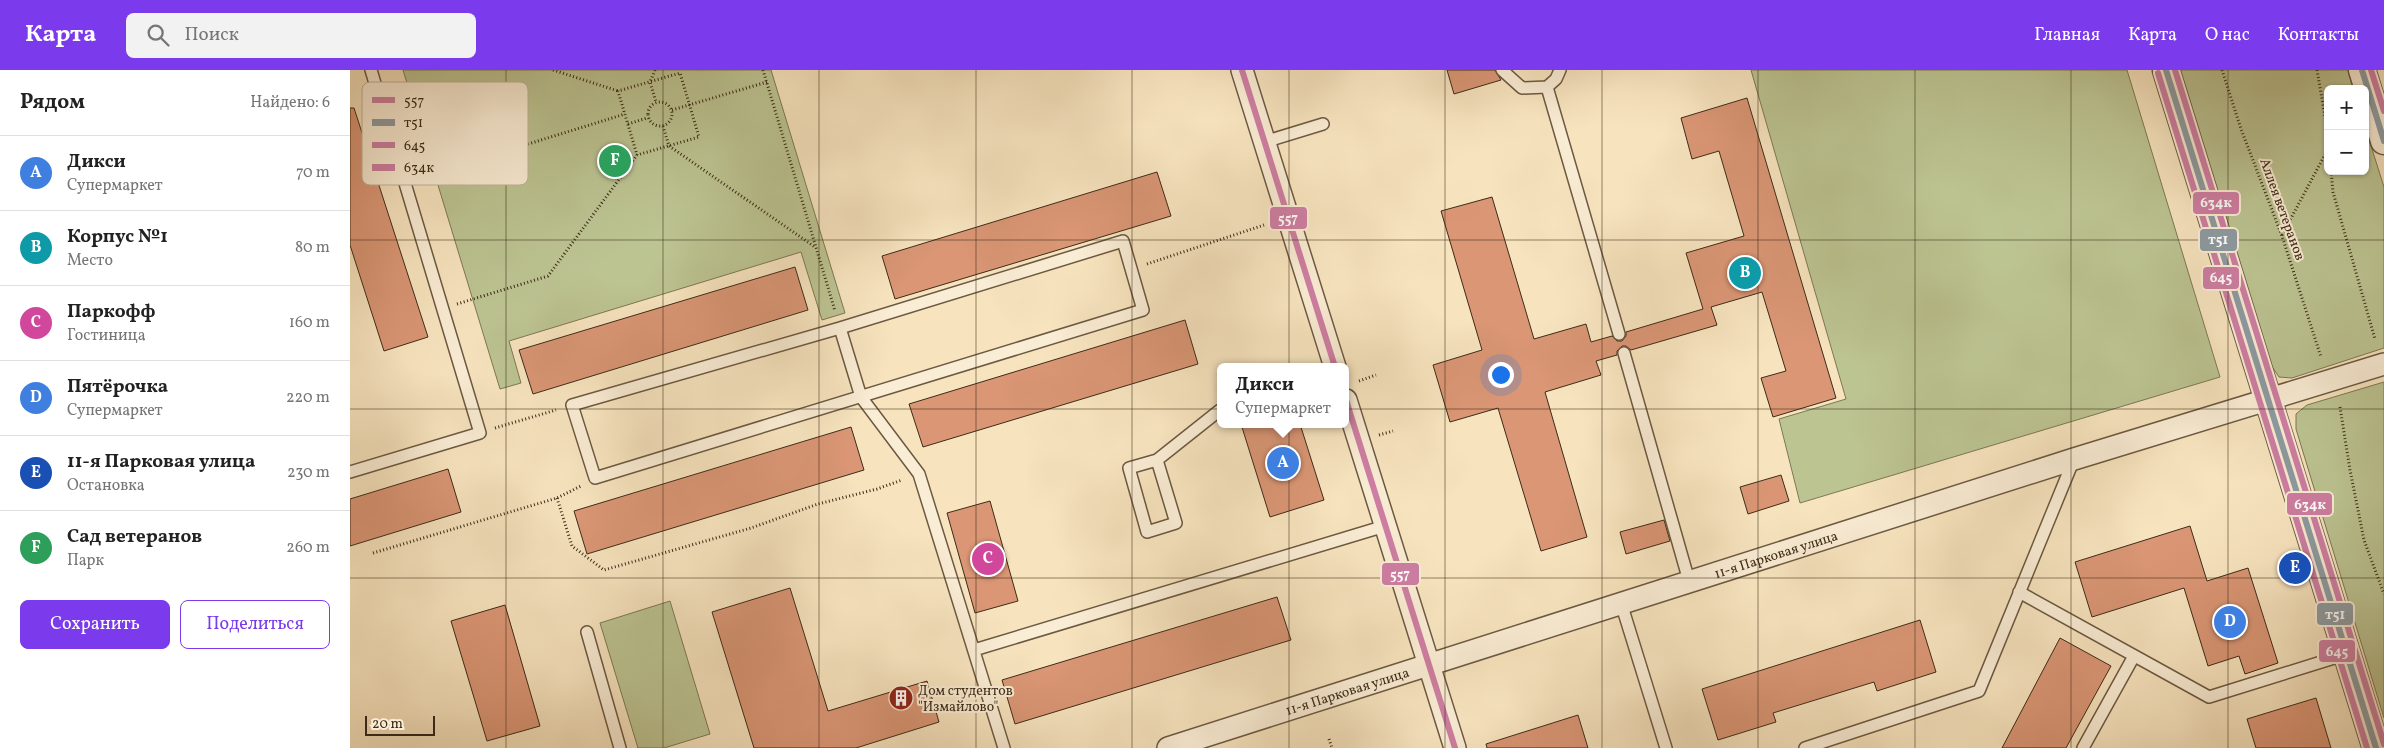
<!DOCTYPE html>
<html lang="ru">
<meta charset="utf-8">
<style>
body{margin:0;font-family:Vollkorn,serif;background:#f2f2f2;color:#222}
.controls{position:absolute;right:15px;top:15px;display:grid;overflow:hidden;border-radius:8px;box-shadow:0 1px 4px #0004}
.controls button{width:45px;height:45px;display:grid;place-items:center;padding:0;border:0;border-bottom:1px solid #e0e0e0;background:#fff;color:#222;font:25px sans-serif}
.scale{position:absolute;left:15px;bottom:12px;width:70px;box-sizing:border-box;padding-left:5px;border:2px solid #3d2b17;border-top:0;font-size:14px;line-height:18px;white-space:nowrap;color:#3d2b17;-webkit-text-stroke:4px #faedd5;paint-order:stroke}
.you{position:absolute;left:1150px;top:304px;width:18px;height:18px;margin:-12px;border:4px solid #fff;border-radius:50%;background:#1a73e8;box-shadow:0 0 0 8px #1a73e833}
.badge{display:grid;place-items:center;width:32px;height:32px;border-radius:50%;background:#7c3aed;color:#fff;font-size:16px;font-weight:700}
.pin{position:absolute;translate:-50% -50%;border:2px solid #fff;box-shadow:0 1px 5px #0006}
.popup{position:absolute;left:867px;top:293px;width:132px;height:65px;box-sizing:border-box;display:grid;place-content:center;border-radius:8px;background:#fff;filter:drop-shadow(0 1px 4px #0005);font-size:16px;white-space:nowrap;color:#767676}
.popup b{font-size:19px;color:#222}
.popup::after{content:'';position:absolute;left:50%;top:100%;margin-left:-10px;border:10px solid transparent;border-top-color:#fff}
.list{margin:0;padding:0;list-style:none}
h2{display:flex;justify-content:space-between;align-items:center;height:65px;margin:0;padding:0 20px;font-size:21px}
h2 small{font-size:16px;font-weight:400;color:#767676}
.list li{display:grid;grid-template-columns:32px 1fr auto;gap:15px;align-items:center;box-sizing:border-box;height:75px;padding:0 20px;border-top:1px solid #e0e0e0}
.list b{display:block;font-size:19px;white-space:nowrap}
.list p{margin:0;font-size:16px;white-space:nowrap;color:#767676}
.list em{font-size:16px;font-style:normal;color:#767676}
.actions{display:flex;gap:10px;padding:15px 20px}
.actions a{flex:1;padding:11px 0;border:1px solid #7c3aed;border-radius:8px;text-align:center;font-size:18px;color:#7c3aed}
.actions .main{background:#7c3aed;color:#fff}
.icon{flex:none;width:28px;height:28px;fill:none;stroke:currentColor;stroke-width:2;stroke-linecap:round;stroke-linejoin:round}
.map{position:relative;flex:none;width:2034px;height:678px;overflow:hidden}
header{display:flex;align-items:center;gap:30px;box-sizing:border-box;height:70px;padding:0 25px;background:#7c3aed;color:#fff}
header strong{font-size:24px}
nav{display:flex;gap:28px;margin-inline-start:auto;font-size:18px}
.search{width:350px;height:45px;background:#f2f2f2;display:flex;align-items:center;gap:12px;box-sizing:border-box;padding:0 18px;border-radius:8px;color:#767676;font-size:19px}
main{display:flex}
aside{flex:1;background:#fff}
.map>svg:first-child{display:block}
</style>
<header>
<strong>Карта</strong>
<div class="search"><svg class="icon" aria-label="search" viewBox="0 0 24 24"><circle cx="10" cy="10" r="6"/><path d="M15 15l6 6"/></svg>Поиск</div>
<nav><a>Главная</a><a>Карта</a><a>О нас</a><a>Контакты</a></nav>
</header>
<main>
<aside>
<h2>Рядом<small>Найдено: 6</small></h2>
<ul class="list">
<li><span class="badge" style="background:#3f7fe0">A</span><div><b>Дикси</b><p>Супермаркет</p></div><em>70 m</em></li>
<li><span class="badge" style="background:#0f9aa8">B</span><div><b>Корпус №1</b><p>Место</p></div><em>80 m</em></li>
<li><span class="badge" style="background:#d1479c">C</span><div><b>Паркофф</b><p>Гостиница</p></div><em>160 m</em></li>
<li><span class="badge" style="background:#3f7fe0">D</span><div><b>Пятёрочка</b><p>Супермаркет</p></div><em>220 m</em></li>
<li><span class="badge" style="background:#1a4fb4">E</span><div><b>11-я Парковая улица</b><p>Остановка</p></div><em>230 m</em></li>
<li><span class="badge" style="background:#2e9e5b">F</span><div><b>Сад ветеранов</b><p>Парк</p></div><em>260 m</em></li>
</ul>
<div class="actions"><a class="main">Сохранить</a><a>Поделиться</a></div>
</aside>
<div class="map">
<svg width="2034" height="678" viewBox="0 0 2034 678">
<rect width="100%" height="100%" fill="#f7e4bf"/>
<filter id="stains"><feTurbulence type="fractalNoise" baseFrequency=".004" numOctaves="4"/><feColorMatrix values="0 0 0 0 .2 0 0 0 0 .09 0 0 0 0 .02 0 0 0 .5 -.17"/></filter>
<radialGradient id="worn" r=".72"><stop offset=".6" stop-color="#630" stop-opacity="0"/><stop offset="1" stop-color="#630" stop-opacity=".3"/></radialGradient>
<!-- green -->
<path fill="#bcc492" stroke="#7c7854" d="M53,0h368l74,243 -23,7 -21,-68 -292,89 12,42 -21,6z
M1401,0h376l93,307 -420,126 -21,-84 67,-20z
M1829,0h169l5,19h-25v82h37v-44l19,60v161l-92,30 -13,-1 -8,-12z
M2034,312v336l-88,-289v-15l11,-9z
M320,531l40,133 -46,14h-26l-38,-125z"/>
<!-- building -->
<path fill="#da9675" stroke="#3d2b17" d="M1097,0h48l6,10 -47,14z
M1397,28l89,300 -63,19 -12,-39 25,-7 -24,-79 -51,15 6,18 -86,25 -5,-4h-4l-5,5v4l-21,6 5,14 -56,17 42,145 -46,14 -43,-143 -48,14 -17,-57 49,-15 -41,-139 51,-14 42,142 52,-15 5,18 21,-6 5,5h5l4,-5v-4l77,-23 -17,-56 58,-17 -25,-85 -27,8 -11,-41z
M0,38h4l74,229 -44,14 -34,-106z
M807,102l14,44 -276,83 -13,-43z
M445,197l13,43 -275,84 -14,-44z
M835,250l13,44 -275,83 -14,-43z
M891,354h59l24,76 -54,17z
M501,357l13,43 -277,84 -13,-43z
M98,399l13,43 -111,34v-47z
M1431,405l8,26 -41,13 -8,-27z
M640,431l28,100 -43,12 -28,-100z
M1314,450l6,21 -44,13 -6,-22z
M1840,456l17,55 41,-13 30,95 -33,11 -6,-18 -31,10 -24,-78 -92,29 -17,-55z
M440,518l38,123 99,-30 12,41 -83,26h-102l-42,-136z
M927,527l14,43 -276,84 -13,-44z
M155,535l35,121 -53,15 -36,-120z
M1570,550l16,52 -59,19 -3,-9 -101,31 3,9 -58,18 -16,-51z
M1710,568l51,28 -45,82h-64z
M1966,628l15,50h-75l-9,-29z
M1228,645l10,33h-101l-1,-4z"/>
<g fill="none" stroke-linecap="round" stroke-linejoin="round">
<defs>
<path id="service" d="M1152,0l20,18 25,-1 9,-8 4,-9
M1197,17l72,247
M914,72l59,-18
M490,258l283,-87 20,69 -548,168 -23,-73 268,-77 21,69 58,77 85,274
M1274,283l65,228
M807,390l19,63 -29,9 -18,-64 28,-8 63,-50
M0,402l130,-39 -109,-363
M1669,522l190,105 138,-43
M1271,533l45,145
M237,562l33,116
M624,580l411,-124
M1455,678l174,-57 95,-232
M1733,678l51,-92"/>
<g id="minor">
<path d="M892,0l93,297"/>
<path d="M996,330l109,348"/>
<path id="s1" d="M818,678l906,-289 310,-95"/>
</g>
<path id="tertiary" d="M1816,0l210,678
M2012,0l22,71"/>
</defs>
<!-- service casing -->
<use href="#service" stroke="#6c5941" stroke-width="14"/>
<!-- minor casing -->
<use href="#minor" stroke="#6c5941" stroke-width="24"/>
<!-- tertiary casing -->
<use href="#tertiary" stroke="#6c5941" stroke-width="29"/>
<!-- path -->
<path stroke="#3d2b17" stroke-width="3" stroke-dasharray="1 2.5" stroke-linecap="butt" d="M203,0l65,21
M305,0l-5,12 6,20
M413,0l72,241
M1872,0l19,59 41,107 39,121
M1967,0l11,64
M298 44a12 12 0 1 1 24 0a12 12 0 1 1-24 0Z
M322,40l95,-28
M278,54l19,-6
M313,56l6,20 146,101
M57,65l105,14 113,-35
M1981,101l2,21 42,147
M1932,165l46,-86
M797,194l117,-39
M107,234l91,-28 89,-121 62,-18 -19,-64 -62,18 19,64
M1009,311l17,-6
M1990,337l10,63 14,70 20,54
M145,358l61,-18
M1029,365l14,-4
M207,428l15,48 32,24 147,-42 67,-24 59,-15 25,-9
M23,483l184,-55 24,-12
M979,669l3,9"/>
<!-- service -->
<use href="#service" stroke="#faedd5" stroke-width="11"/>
<!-- minor -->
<use href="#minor" stroke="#faedd5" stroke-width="21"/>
<!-- tertiary -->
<use href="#tertiary" stroke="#faedd5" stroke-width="26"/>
<defs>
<path id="bus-1" d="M892,0l93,297
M996,330l109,348"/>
<path id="bus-2" d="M1816,0l210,678
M2012,0l22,71"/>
<path id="bus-3" d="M1808,3l209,675"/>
<path id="bus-4" d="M1825,0l209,674
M2021,0l13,41"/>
</defs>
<!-- bus-1 casing -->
<use href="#bus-1" stroke="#faedd5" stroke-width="10"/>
<!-- bus-2 casing -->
<use href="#bus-2" stroke="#faedd5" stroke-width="10"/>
<!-- bus-3 casing -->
<use href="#bus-3" stroke="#faedd5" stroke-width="10"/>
<!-- bus-4 casing -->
<use href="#bus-4" stroke="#faedd5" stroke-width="10"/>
<!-- bus-1 -->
<use href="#bus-1" stroke="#ce7ea3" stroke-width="6"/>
<!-- bus-2 -->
<use href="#bus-2" stroke="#8d9ba2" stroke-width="6"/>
<!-- bus-3 -->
<use href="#bus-3" stroke="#ce7ea3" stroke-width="6"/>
<!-- bus-4 -->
<use href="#bus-4" stroke="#ce7ea3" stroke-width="6"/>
</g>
<!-- grid -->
<path fill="none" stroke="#3d2b17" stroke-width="1" stroke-opacity="0.55" d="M156,0v678M313,0v678M469,0v678M626,0v678M782,0v678M939,0v678M1095,0v678M1252,0v678M1408,0v678M1565,0v678M1721,0v678M1878,0v678M0,170h2034M0,339h2034M0,508h2034"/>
<!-- icons -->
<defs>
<symbol id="building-disc" viewBox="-11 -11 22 22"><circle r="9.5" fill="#8f2418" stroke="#faedd5"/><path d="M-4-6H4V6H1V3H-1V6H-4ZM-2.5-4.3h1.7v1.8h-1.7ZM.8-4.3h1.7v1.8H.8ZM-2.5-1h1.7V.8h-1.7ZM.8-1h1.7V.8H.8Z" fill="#fff"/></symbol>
</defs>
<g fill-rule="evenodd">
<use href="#building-disc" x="537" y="614" width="28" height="28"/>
</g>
<g text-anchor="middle" stroke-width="4" stroke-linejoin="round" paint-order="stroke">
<!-- street labels -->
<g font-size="14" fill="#3d2b17" stroke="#faedd5">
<text transform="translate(1933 139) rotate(70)" y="5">Аллея ветеранов</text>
<text dy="5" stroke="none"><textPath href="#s1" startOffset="638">11-я Парковая улица</textPath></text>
<text dy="5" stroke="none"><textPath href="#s1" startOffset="188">11-я Парковая улица</textPath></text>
</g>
<!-- poi labels -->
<g font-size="14" fill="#3d2b17" stroke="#faedd5" text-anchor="start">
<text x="568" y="625">Дом студентов<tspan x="568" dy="16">"Измайлово"</tspan></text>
</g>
</g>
<!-- legend -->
<rect x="12" y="12" width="166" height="103" rx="8" fill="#faedd5" stroke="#c1b39c" stroke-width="1"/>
<rect x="22" y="27" width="23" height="6" fill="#ce7ea3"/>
<rect x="22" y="49" width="23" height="7" fill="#8d9ba2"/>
<rect x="22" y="72" width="23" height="6" fill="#ce7ea3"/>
<rect x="22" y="94" width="23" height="7" fill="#ce7ea3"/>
<g font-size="14" fill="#3d2b17">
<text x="54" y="35">557</text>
<text x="54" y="57">т51</text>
<text x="54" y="80">645</text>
<text x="54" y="102">634к</text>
</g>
<g stroke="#faedd5" stroke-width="2">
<rect x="1842" y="121" width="48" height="24" rx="5" fill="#ce7ea3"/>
<rect x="919" y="136" width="39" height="24" rx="5" fill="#ce7ea3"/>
<rect x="1849" y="158" width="39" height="24" rx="5" fill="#8d9ba2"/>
<rect x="1852" y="196" width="38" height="24" rx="5" fill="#ce7ea3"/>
<rect x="1936" y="422" width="47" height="24" rx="5" fill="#ce7ea3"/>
<rect x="1031" y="492" width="39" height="24" rx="5" fill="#ce7ea3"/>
<rect x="1966" y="532" width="38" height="24" rx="5" fill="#8d9ba2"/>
<rect x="1968" y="569" width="38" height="24" rx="5" fill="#ce7ea3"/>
</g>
<g font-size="14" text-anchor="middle" font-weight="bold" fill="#fff">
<text x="1866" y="137">634к</text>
<text x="938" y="153">557</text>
<text x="1868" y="174">т51</text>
<text x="1871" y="212">645</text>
<text x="1960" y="439">634к</text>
<text x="1050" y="509">557</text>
<text x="1985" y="549">т51</text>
<text x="1987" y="586">645</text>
</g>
<rect width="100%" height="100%" filter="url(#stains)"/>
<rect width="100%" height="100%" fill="url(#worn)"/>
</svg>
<div class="controls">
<button>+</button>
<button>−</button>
</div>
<div class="scale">20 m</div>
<div class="you"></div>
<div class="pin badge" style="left:933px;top:393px;background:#3f7fe0">A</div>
<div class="popup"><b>Дикси</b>Супермаркет</div>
<div class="pin badge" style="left:1395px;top:203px;background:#0f9aa8">B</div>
<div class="pin badge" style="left:638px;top:489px;background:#d1479c">C</div>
<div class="pin badge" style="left:1880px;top:552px;background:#3f7fe0">D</div>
<div class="pin badge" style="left:1945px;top:498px;background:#1a4fb4">E</div>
<div class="pin badge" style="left:265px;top:91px;background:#2e9e5b">F</div>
</div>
</main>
